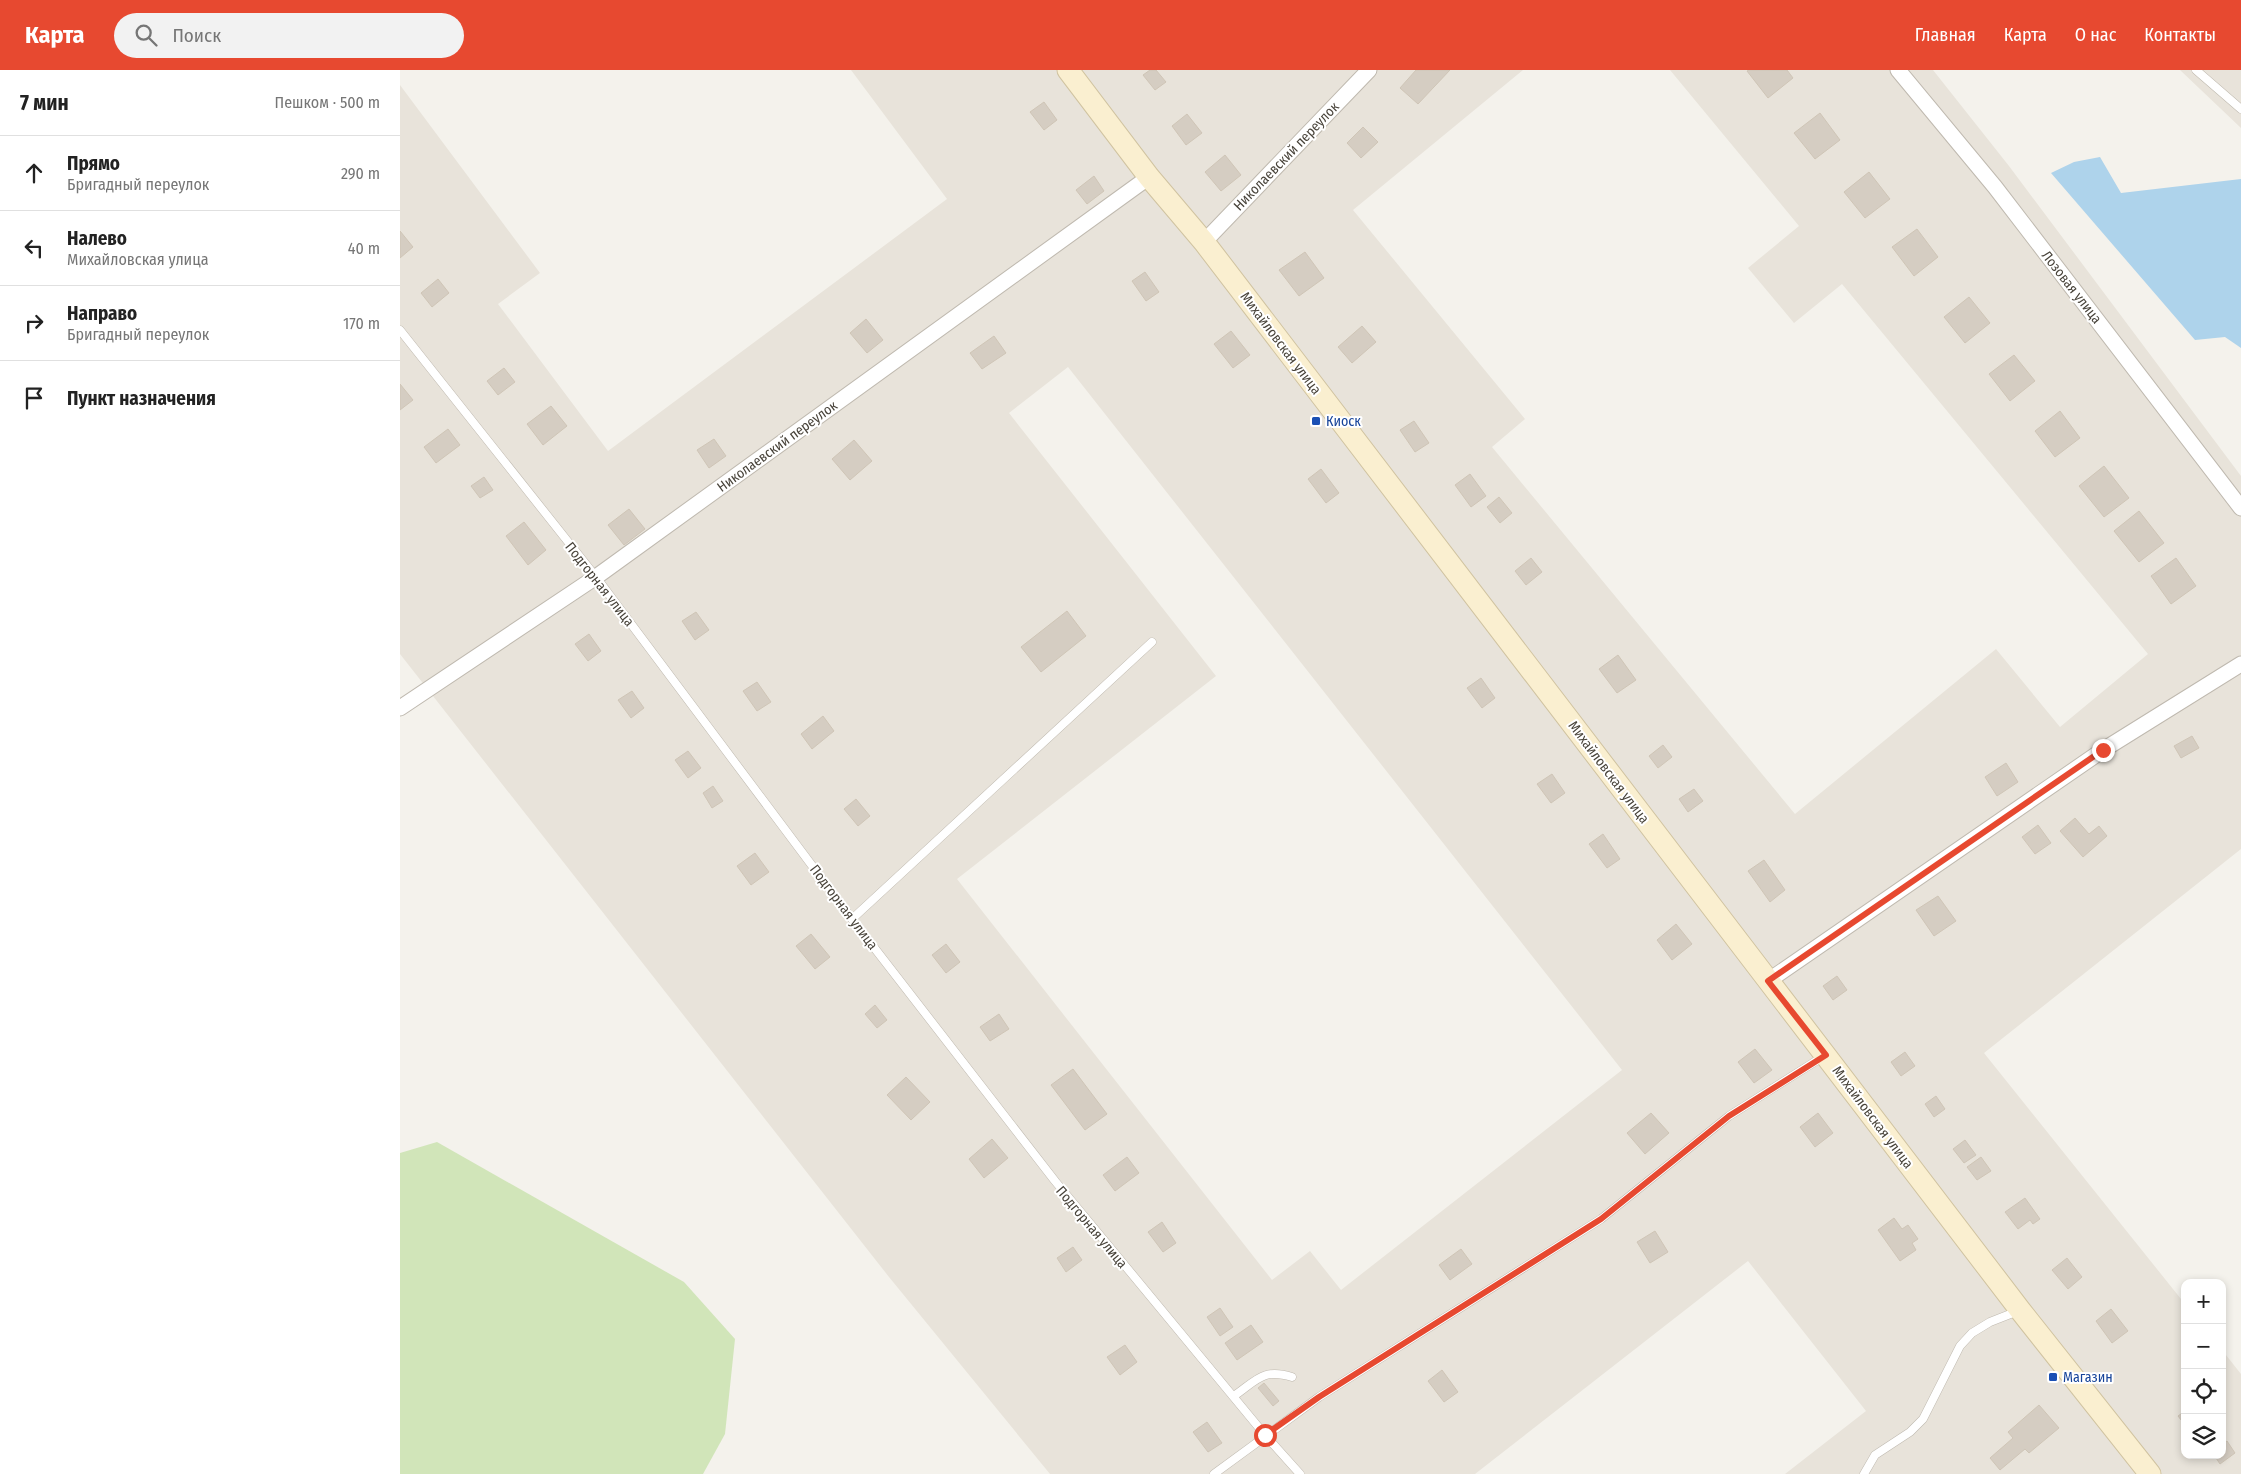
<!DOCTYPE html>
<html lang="ru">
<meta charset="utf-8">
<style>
body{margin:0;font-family:"Fira Sans Condensed",sans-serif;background:#f2f2f2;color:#222}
.controls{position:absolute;right:15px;bottom:15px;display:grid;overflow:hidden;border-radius:10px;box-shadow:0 2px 8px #0003}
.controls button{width:45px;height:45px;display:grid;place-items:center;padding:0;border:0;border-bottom:1px solid #e0e0e0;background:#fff;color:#222;font:25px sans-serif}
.stop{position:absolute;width:15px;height:15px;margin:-11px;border:4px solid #e74930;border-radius:50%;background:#fff}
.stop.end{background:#e74930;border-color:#fff;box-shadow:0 1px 5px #0008}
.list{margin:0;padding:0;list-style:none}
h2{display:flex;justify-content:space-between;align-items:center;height:65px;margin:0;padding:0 20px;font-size:21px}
h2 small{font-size:16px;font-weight:400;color:#767676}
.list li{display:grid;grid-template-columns:32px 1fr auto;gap:15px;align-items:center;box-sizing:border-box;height:75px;padding:0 20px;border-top:1px solid #e0e0e0}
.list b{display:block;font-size:19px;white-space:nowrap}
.list p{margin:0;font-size:16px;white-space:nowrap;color:#767676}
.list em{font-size:16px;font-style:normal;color:#767676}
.icon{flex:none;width:28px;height:28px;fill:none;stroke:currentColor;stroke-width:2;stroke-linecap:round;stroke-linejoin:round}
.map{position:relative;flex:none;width:1841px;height:1404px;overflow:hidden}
header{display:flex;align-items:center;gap:30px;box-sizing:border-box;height:70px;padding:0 25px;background:#e74930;color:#fff}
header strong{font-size:24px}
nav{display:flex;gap:28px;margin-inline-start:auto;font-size:18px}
.search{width:350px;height:45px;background:#f2f2f2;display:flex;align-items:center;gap:12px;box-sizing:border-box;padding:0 18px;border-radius:28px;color:#767676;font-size:19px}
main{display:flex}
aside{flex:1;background:#fff}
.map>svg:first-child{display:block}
</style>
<header>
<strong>Карта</strong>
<div class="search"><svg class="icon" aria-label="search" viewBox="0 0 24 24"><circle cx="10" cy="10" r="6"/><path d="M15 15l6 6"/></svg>Поиск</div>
<nav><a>Главная</a><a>Карта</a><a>О нас</a><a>Контакты</a></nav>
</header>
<main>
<aside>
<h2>7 мин<small>Пешком · 500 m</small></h2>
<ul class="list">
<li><svg class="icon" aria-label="ahead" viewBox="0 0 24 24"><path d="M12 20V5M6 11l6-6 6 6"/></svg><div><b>Прямо</b><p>Бригадный переулок</p></div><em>290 m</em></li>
<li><svg class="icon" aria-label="left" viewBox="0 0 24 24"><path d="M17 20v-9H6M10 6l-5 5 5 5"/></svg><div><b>Налево</b><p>Михайловская улица</p></div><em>40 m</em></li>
<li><svg class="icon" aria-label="right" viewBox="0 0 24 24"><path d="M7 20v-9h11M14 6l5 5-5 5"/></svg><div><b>Направо</b><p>Бригадный переулок</p></div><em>170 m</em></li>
<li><svg class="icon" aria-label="arrive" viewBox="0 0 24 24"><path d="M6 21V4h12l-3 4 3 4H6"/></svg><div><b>Пункт назначения</b></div></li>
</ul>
</aside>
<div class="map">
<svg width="1841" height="1404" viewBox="0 0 1841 1404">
<rect width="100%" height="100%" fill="#f4f2ec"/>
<!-- residential -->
<path fill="#e8e3da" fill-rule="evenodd" d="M451,0h672l-170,140 172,209 -33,28 303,367 201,-165 64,78 88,-73 -306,-370 -48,39 -46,-55 51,-42 -129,-156h263l76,96 232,310v373l-257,204 201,251v151h37v-105l19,24v100h-456l81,-63 -118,-150 -273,213h-425l-161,-197 -489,-623v-569l140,188 -42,31 110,147 339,-252zM668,297l554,703 -281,220 -31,-39 -38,29 -315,-401 259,-203 -207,-263z
M1780,0h61v58z"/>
<!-- green -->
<path fill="#d1e5b9" d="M37,1072l247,140 51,57 -10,95 -22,40h-303v-321z"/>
<!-- water -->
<path fill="#aed3eb" d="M1700,87l21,36 120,-14v169l-16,-11 -30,3 -144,-167 23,-11z"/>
<!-- building -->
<path fill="#d5cdc2" stroke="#cfc5b6" d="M750,0h6l10,12 -11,8 -12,-15z
M1016,0h34l-32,34 -18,-16z
M1349,0h38l6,8 -25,20 -21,-27z
M644,32l13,18 -13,10 -14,-18z
M1420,43l20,27 -25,19 -21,-26z
M787,44l15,19 -16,12 -14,-19z
M963,57l15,15 -17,16 -14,-15z
M825,85l16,20 -20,16 -16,-19z
M1469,102l21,27 -25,19 -21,-26z
M694,106l10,15 -17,13 -11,-14z
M1517,159l21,28 -24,19 -22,-29z
M0,161l13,16 -13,11z
M905,182l19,26 -25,18 -20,-26z
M745,202l14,20 -13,9 -14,-20z
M38,209l11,14 -17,14 -11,-14z
M1569,227l21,26 -25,20 -21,-26z
M466,249l17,21 -16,13 -17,-20z
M962,256l14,16 -24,21 -14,-16z
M831,261l19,24 -17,13 -19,-24z
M594,266l12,17 -24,16 -12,-16z
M1614,285l21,26 -25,20 -21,-27z
M104,298l11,14 -17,13 -11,-14z
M0,314l13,16 -13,10z
M151,336l16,20 -24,19 -16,-21z
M1660,341l20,27 -25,19 -20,-26z
M1014,351l15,22 -14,9 -15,-22z
M48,359l12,16 -24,18 -12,-16z
M314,369l12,17 -17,12 -12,-18z
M454,370l18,21 -22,19 -18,-21z
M1704,396l25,32 -25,19 -25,-31z
M921,399l18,24 -13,10 -18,-24z
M1070,404l16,22 -15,11 -16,-22z
M84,407l9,13 -13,8 -9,-12z
M1099,427l13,16 -12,10 -13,-16z
M229,439l16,20 -21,16 -16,-20z
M1739,441l25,32 -25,19 -25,-31z
M124,452l22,28 -18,15 -22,-29z
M1131,488l11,14 -16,13 -11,-14z
M1776,488l20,28 -25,18 -20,-28z
M667,541l19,25 -45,36 -20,-25z
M296,542l13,18 -14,10 -13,-19z
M189,564l12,17 -13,10 -13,-17z
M1218,585l18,25 -19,13 -18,-24z
M1081,608l14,20 -13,10 -15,-20z
M357,612l14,20 -14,9 -14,-20z
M232,621l12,17 -13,10 -13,-18z
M423,646l11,15 -22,18 -11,-15z
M1792,666l7,12 -18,10 -7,-12z
M1263,675l9,12 -14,11 -9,-12z
M288,681l13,17 -13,10 -13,-18z
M1606,693l12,19 -21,14 -12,-19z
M1152,704l13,19 -14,10 -14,-19z
M313,716l10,15 -11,7 -9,-15z
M1294,719l9,12 -15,11 -9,-13z
M456,729l14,17 -12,10 -14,-17z
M1675,748l14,16 10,-8 8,10 -24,21 -23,-26z
M1638,755l13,18 -16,11 -13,-17z
M1203,764l17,25 -13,9 -18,-24z
M355,783l14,19 -18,13 -14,-19z
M1364,790l21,30 -15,12 -22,-31z
M1538,826l18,25 -22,15 -18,-26z
M1276,854l16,20 -20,16 -15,-20z
M411,864l19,23 -15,12 -19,-23z
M546,874l14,18 -14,11 -14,-18z
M1437,906l10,14 -14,10 -10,-14z
M475,935l12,15 -10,8 -12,-14z
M599,944l10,15 -19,12 -10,-14z
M1355,979l17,21 -18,13 -16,-21z
M1505,982l10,14 -14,10 -10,-14z
M673,999l34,45 -22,16 -34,-45z
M506,1007l24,25 -19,18 -24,-25z
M1536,1026l9,13 -11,8 -9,-13z
M1251,1043l18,20 -24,21 -18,-21z
M1418,1043l15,20 -18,14 -15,-20z
M592,1069l16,19 -24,20 -15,-19z
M1565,1070l11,15 -12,8 -11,-14z
M727,1087l12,16 -24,18 -12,-16z
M1581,1087l10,14 -14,9 -10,-13z
M1625,1128l15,21 -7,5 -3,-4 -12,9 -13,-17z
M1494,1148l8,11 6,-4 10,14 -6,4 4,7 -16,11 -22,-31z
M762,1152l14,21 -13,9 -15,-20z
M1255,1161l13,21 -18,11 -13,-21z
M673,1177l9,13 -16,12 -9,-14z
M1061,1179l11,15 -22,16 -11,-15z
M1667,1188l15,19 -14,12 -16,-19z
M820,1238l13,19 -13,9 -13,-19z
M1711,1239l17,22 -16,12 -16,-22z
M851,1255l12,17 -26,18 -12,-17z
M725,1275l12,17 -17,13 -13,-18z
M1042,1300l16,22 -14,10 -16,-21z
M864,1313l15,18 -6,5 -15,-18z
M1639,1335l20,23 -30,25 -4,-4 -25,21 -10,-12 23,-20 -5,-6z
M1785,1341v14l-7,-9z
M807,1352l15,21 -14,9 -15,-20z
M1827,1371l8,12 -15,11 -6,-9h8v-10z"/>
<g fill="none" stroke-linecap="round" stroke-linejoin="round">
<defs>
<path id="lane" d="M1796,0l45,39
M0,260l196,247 256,342 203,262 210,254 35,39
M452,849l300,-277
M834,1326c23,-16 29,-28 58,-19
M814,1404l105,-77 282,-178 128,-103 95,-60
M1464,1404l11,-19 35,-23 13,-13 37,-73 12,-13 18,-11 28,-11"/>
<path id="street" d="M1498,0l97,117 246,321
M804,172l165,-172
M0,638l196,-131 553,-400
M1368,911l335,-231 138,-86"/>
<path id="secondary" d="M668,0l81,107 55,65 816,1068 130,164"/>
</defs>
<!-- lane casing -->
<use href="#lane" stroke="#bfb9af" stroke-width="9"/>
<!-- street casing -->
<use href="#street" stroke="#bfb9af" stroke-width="17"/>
<!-- secondary casing -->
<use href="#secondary" stroke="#d0c3a0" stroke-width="23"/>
<!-- lane -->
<use href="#lane" stroke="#fff" stroke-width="8"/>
<!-- street -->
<use href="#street" stroke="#fff" stroke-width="15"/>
<!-- secondary -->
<use href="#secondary" stroke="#faefd0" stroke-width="21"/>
</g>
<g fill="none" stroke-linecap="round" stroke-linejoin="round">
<!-- route -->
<path stroke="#e74930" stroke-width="6" d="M865,1365l54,-38 282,-178 128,-103 97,-61 -58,-74 335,-231"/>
</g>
<!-- markers -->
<g fill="#1a4fb4" stroke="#fff" stroke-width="2">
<rect x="911" y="346" width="10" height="10" rx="2.5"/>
<rect x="1648" y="1302" width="10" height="10" rx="2.5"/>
</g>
<g text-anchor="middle" stroke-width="4" stroke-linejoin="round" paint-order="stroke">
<!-- street labels -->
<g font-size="14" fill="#48433a" stroke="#fff">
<text transform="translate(886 86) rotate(-46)" y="5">Николаевский переулок</text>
<text transform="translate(1672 217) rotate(52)" y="5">Лозовая улица</text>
<text transform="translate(881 273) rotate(53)" y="5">Михайловская улица</text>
<text transform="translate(377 376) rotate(-36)" y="5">Николаевский переулок</text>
<text transform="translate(200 514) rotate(52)" y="5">Подгорная улица</text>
<text transform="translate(1209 702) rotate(53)" y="5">Михайловская улица</text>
<text transform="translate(444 837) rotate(53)" y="5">Подгорная улица</text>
<text transform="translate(1473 1047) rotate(53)" y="5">Михайловская улица</text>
<text transform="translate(692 1157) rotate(50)" y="5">Подгорная улица</text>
</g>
<!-- transit labels -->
<g font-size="14" fill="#164399" stroke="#fff" text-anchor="start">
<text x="926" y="356">Киоск</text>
<text x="1663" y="1312">Магазин</text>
</g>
</g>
</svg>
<div class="controls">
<button>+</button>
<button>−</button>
<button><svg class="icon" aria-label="locate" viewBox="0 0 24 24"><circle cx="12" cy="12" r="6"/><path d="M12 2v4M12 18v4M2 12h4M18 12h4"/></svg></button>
<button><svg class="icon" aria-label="layers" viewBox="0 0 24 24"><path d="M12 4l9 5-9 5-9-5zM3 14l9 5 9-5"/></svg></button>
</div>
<div class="stop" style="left:865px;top:1365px"></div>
<div class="stop end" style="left:1703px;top:680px"></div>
</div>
</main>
